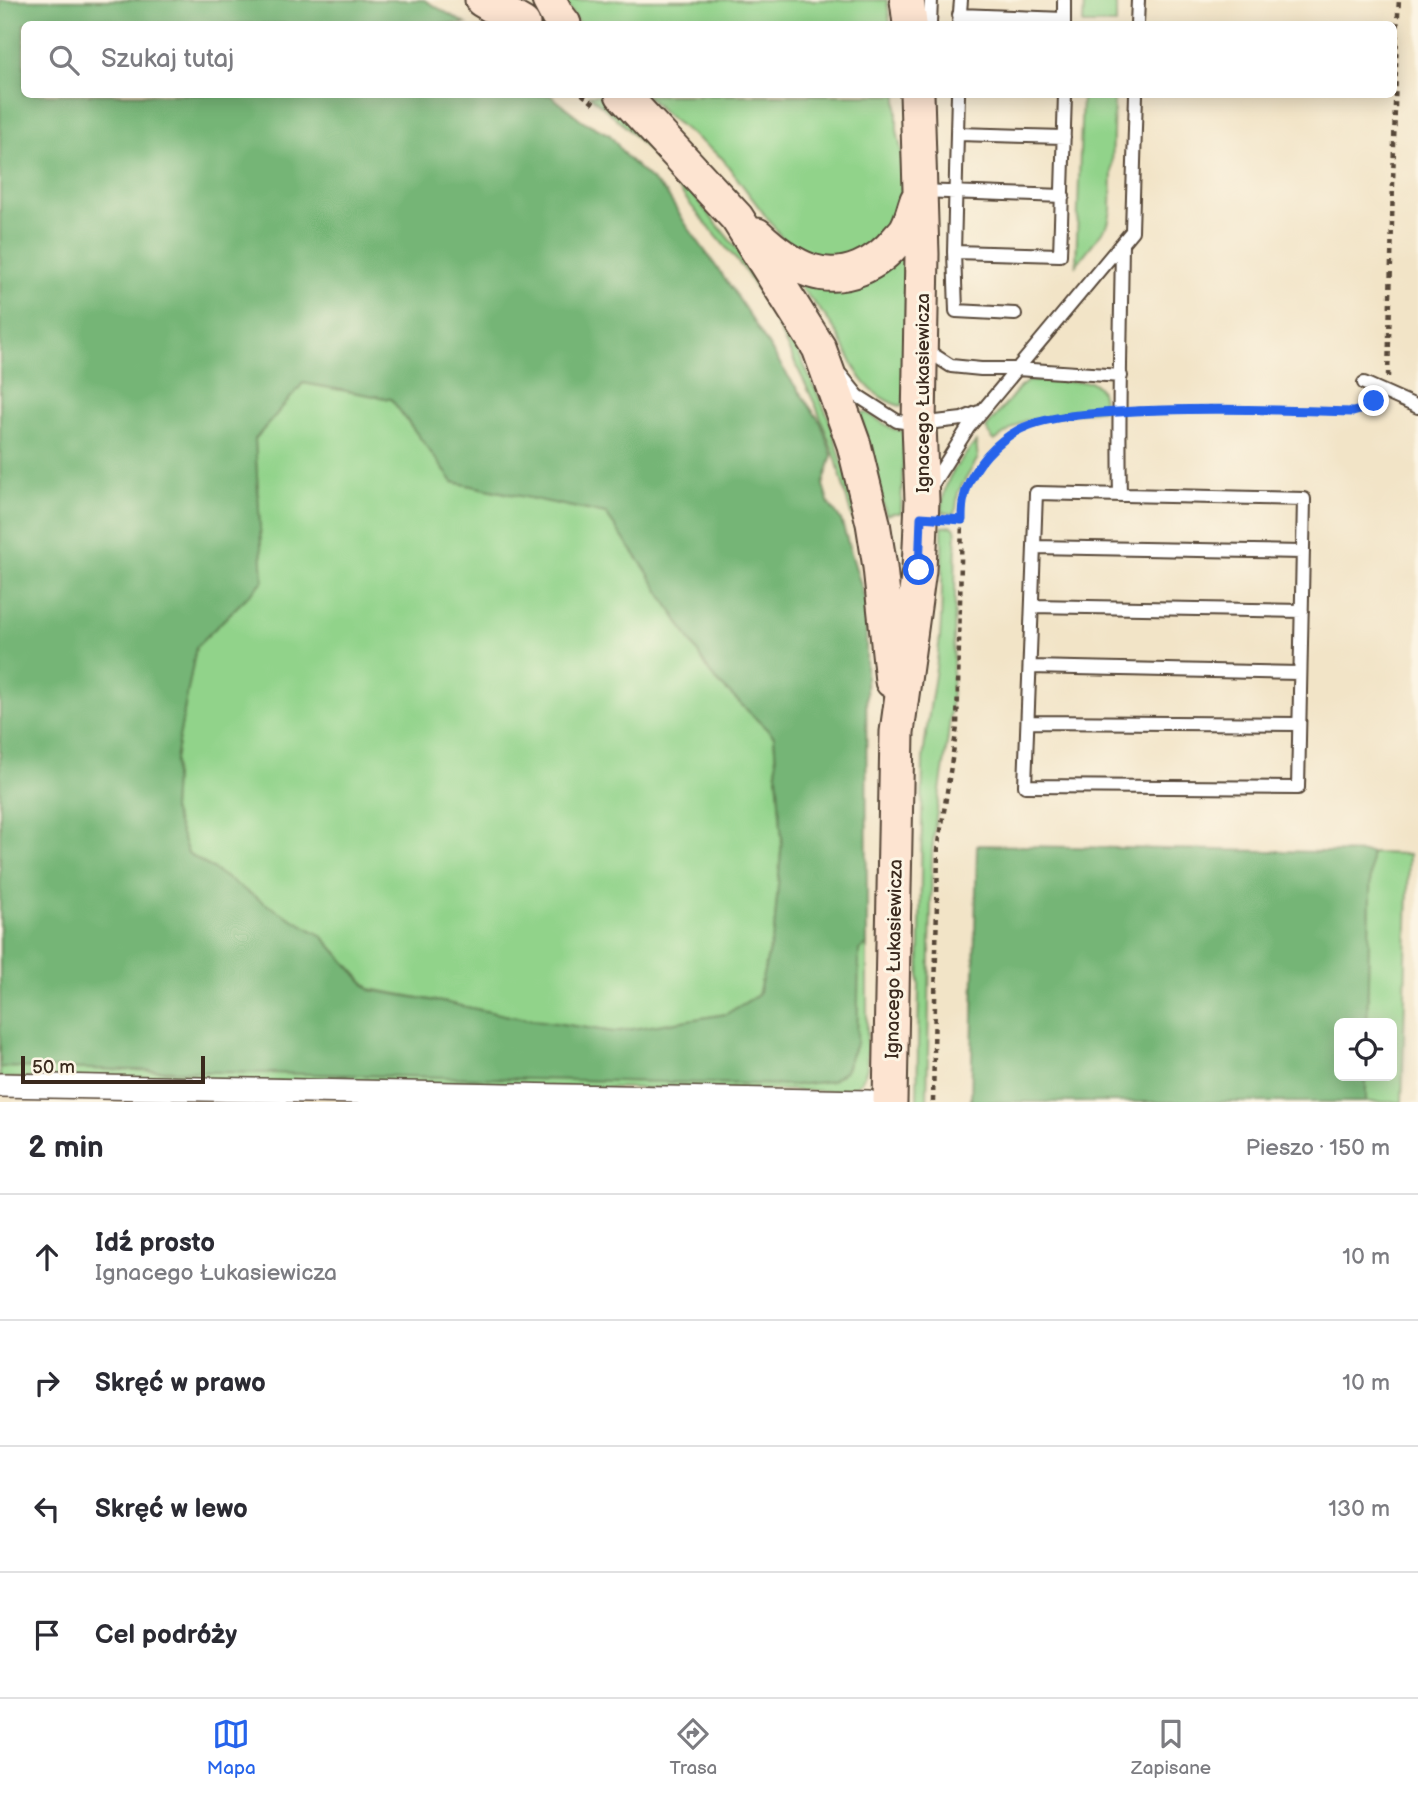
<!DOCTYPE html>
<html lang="pl">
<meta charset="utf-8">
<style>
body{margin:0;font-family:"Balsamiq Sans",sans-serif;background:#f7f7f7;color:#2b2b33}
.controls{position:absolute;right:21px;bottom:21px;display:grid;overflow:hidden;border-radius:10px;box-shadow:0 4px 18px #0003}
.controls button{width:63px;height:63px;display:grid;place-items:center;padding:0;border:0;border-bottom:2px solid #e1e1e2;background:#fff;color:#2b2b33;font:35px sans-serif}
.scale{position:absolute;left:21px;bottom:18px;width:184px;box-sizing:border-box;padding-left:7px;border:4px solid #3b2a1e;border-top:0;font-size:19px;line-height:24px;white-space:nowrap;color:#3b2a1e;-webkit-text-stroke:5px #fcf5e5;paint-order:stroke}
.stop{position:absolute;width:21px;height:21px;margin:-16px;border:5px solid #2563eb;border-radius:50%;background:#fff}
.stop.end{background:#2563eb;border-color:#fff;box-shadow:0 2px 7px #0008}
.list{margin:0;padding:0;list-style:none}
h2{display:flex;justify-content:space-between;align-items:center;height:91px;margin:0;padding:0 28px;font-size:30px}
h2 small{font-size:23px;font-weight:400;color:#7c7c81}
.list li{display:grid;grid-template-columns:46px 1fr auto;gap:21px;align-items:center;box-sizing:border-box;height:126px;padding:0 28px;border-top:2px solid #e1e1e2}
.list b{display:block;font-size:26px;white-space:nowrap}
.list p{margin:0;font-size:23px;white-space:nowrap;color:#7c7c81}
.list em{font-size:23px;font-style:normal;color:#7c7c81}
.icon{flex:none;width:38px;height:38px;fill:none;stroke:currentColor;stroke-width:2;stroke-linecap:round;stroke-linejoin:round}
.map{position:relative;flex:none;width:1418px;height:1102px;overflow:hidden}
.search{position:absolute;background:#fff;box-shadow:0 4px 18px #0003;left:21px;right:21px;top:21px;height:77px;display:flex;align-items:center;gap:18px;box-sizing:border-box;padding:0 24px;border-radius:10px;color:#7c7c81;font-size:26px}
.sheet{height:595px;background:#fff}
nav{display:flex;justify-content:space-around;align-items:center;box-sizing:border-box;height:98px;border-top:2px solid #e1e1e2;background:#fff;font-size:19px;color:#7c7c81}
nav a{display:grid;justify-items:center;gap:4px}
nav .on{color:#2563eb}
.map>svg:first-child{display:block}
</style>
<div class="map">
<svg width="1418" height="1102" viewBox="0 0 1418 1102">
<rect width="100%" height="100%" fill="#fcf5e5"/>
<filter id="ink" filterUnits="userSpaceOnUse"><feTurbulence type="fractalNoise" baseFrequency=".0143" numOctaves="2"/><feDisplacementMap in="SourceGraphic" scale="14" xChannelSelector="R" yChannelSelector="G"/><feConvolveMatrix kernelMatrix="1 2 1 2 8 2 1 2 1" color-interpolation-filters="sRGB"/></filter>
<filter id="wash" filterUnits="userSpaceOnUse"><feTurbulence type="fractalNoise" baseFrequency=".00686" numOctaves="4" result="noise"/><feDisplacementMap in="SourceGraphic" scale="28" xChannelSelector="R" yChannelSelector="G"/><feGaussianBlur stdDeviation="1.57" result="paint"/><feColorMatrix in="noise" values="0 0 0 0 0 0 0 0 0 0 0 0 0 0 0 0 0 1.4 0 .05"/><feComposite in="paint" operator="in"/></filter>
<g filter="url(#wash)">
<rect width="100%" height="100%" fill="#f2e4c7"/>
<!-- green -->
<path fill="#91d38a" stroke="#667e54" stroke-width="2" d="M563,0h324l3,24h-310z
M1084,0h30l2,6v18h-33z
M589,95h12l42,38 111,137 26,44 48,102 32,104 -8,-2 -16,-59 -20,-53 -42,-87 -30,-50 -51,-61 -35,-47 -36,-38z
M646,95h251v35l9,43 2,31 -33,44 -49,14 -44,-24 -60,-80 -59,-46z
M1082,95h32l-3,115 -3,14 -32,41z
M904,256l3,6 -3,141 -3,3c-6,-1 -9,-3 -15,-6 -30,-15 -36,-47 -53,-73 -11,-17 -26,-31 -38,-46z
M1028,381l63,1c12,6 12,15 12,27l-79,12 -30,20 -8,-13 33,-40z
M303,383l88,16 62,83 153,32 40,56 67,107 61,59 8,104 -8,91 -16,64 -32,19 -112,18 -105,-16 -61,-13 -78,-14 -48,-53 -56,-32 -78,-51 -16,-43 3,-51 21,-112 67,-66 -8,-142z
M863,413h4l26,16 11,2 -3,82h-8l-7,2 -26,-101z
M976,442l2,16 -20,34 -2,17 -3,5 -11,-2c1,-34 13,-45 34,-70z
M952,526l3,3 1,5c-1,57 -1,114 -5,171 -3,50 -15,98 -19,148l-5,249h-10l6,-342c4,-42 13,-83 17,-124 3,-36 2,-73 2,-109z
M1371,853l38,1 -7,248h-36v-26h26v-53h-25z
M867,945v123c-7,23 -14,20 -35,23l-832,-13v-11l795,18 36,-4 14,-10 12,-29 2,-92z"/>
<!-- forest -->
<path fill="#74b576" stroke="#58704a" stroke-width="2" fill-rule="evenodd" d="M0,0h424l42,24h-442v70l526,1 33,26 27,14 17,23 39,35 21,33 46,64 53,83 35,50 11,32 -9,30 6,19 12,16 25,82 1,343 -8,5 -2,92 -12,29 -14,10 -36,4 -795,-18zM303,383l88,16 62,83 153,32 40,56 67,107 61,59 8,104 -8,91 -16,64 -32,19 -112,18 -105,-16 -61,-13 -78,-13 -48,-54 -56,-32 -78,-51 -16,-43 3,-51 21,-112 67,-66 -8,-142z
M977,845l394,8 -4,170h-28v53h27v26h-395z"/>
</g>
<g filter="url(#ink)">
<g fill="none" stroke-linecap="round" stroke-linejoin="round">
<defs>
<path id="lane" d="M1064,0v24
M959,15l105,4
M930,24l1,-24
M959,24l2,-24
M1137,24l1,-24
M958,134l106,3
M920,191l143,5
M954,252l4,-158
M1015,314l-59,-3 -2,-59 106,3 5,-161
M923,348l28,18 30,3h36l104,7
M841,375l17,21 39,25 22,3 43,-5 17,-7
M1364,383l54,24
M930,488l38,-60 164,-197 4,-137
M1036,493l268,6 -6,289 -273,-2z
M1120,495c-2,-84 1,-168 2,-252
M1034,547l269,5
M1032,606l270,5
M1030,667l270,6
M1028,722l271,2"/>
<path id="street" d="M0,1085l868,17"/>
<path id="secondary" d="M482,0l41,24
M549,0l8,15 7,9
M907,0l3,24
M622,94l115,124 82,130 35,97 19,78 7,44 12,114
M757,235c16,15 33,29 54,36 34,11 67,-7 87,-32 4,-4 8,-8 10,-13 4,-8 6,-18 9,-26
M890,1102l7,-370 22,-162 3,-70 -3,-76 3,-170 -5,-160"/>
</defs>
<!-- lane casing -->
<use href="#lane" stroke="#564637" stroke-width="16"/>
<!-- street casing -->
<use href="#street" stroke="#564637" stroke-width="26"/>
<!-- secondary casing -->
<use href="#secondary" stroke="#564637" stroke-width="37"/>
<!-- path -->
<path stroke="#564637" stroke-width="4.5" stroke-dasharray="5 5" stroke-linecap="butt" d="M582,94l15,12
M1388,377l9,-348 2,-29
M1137,410l73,-2 143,4 10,-3 8,-5
M933,1102l5,-252 19,-123 5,-207c0,-7 0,-15 2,-22 1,-7 6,-14 8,-21 23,-50 82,-62 132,-65"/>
<!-- lane -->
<use href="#lane" stroke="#fff" stroke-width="12"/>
<!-- street -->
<use href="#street" stroke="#fff" stroke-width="23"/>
<!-- secondary -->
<use href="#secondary" stroke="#fde4d1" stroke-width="33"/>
</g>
</g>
<g fill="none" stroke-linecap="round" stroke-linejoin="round" filter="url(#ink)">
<!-- route -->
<path stroke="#2563eb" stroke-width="9" d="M919,570l2,-53 41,3c0,-7 0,-15 2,-22 5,-25 25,-49 46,-63 28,-19 75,-21 108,-23 79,-5 157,-2 235,0l10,-3 11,-8"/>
</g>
<g text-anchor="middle" stroke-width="6" stroke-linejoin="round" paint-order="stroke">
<!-- street labels -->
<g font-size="19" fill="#3b2a1e" stroke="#fcf5e5">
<text transform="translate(922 393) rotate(-90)" y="7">Ignacego Łukasiewicza</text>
<text transform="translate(893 959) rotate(-89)" y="7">Ignacego Łukasiewicza</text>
</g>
</g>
</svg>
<div class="controls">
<button><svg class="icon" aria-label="locate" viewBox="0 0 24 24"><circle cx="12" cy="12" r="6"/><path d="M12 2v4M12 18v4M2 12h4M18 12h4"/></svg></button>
</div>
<div class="scale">50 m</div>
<div class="stop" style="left:919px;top:570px"></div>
<div class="stop end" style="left:1374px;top:401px"></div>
<div class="search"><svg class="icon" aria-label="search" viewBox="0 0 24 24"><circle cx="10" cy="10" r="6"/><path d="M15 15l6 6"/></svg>Szukaj tutaj</div>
</div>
<section class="sheet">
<h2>2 min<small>Pieszo · 150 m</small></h2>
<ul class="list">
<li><svg class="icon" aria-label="ahead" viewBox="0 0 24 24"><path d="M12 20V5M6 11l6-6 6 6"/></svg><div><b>Idź prosto</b><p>Ignacego Łukasiewicza</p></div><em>10 m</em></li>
<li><svg class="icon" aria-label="right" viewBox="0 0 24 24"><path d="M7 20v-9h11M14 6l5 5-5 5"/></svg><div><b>Skręć w prawo</b></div><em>10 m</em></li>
<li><svg class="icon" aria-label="left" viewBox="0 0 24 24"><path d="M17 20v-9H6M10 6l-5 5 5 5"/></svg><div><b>Skręć w lewo</b></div><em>130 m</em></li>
<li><svg class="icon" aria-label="arrive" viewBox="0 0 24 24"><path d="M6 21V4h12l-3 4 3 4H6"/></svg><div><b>Cel podróży</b></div></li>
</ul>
</section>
<nav>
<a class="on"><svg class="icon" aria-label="map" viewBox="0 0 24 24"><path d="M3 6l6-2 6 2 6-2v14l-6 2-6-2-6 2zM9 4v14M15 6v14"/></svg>Mapa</a>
<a><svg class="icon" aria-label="directions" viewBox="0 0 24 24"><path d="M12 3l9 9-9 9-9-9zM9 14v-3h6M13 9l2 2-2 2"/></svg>Trasa</a>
<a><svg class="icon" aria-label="saved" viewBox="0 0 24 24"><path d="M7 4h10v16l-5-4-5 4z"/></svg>Zapisane</a>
</nav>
